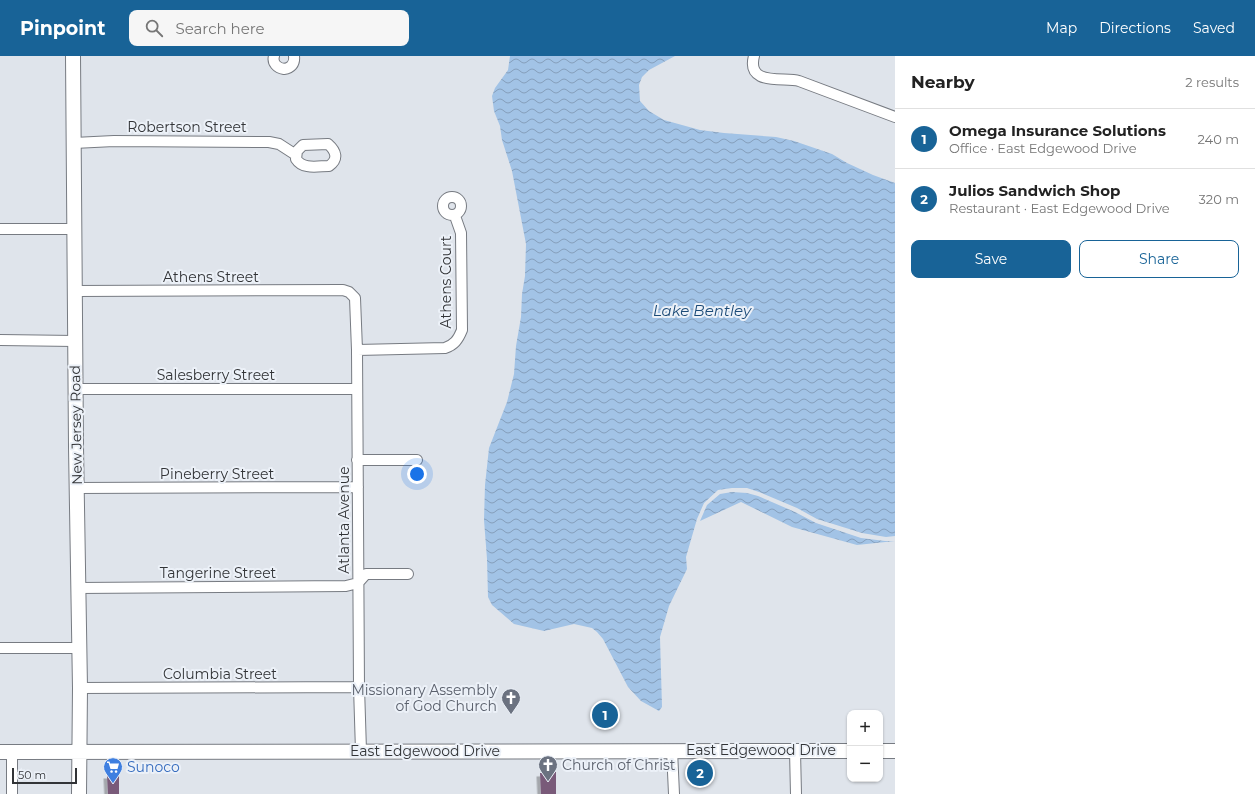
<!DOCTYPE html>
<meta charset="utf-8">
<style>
body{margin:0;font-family:Montserrat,sans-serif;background:#f6f6f6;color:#222}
.controls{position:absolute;right:12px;bottom:12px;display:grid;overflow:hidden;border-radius:8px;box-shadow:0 1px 3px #0004}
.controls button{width:36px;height:36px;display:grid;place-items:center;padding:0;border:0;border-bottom:1px solid #e0e0e0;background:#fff;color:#222;font:20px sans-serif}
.scale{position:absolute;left:12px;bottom:10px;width:65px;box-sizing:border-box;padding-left:4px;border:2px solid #323437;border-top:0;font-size:11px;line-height:14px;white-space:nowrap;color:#323437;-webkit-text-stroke:3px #ecf1f8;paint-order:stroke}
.you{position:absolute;left:417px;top:418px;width:14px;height:14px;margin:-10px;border:3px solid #fff;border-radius:50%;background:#1a73e8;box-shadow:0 0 0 6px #1a73e833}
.badge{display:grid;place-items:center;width:26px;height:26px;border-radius:50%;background:#186397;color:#fff;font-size:13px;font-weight:700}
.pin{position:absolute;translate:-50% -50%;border:2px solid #fff;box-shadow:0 1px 4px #0006}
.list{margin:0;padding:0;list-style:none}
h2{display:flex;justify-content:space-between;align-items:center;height:52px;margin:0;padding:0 16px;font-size:17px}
h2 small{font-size:13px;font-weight:400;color:#767676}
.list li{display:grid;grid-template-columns:26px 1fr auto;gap:12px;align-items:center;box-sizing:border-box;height:60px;padding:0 16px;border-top:1px solid #e0e0e0}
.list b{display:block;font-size:15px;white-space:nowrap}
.list p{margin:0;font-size:13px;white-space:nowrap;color:#767676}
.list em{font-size:13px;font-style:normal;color:#767676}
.actions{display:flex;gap:8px;padding:12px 16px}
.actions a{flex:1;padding:9px 0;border:1px solid #186397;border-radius:8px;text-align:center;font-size:14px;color:#186397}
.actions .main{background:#186397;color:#fff}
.icon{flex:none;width:22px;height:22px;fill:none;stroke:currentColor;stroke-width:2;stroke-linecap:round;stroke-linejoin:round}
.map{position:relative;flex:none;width:895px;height:738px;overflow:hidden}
header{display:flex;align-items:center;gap:24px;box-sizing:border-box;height:56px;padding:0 20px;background:#186397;color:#fff}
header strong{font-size:19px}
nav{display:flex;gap:22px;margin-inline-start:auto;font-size:14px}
.search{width:280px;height:36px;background:#f6f6f6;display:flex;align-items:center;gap:10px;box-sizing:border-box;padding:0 14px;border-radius:8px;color:#767676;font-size:15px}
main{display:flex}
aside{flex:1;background:#fff}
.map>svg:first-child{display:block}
</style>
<header>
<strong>Pinpoint</strong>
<div class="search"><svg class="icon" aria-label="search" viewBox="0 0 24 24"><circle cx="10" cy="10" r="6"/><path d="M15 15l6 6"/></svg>Search here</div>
<nav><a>Map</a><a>Directions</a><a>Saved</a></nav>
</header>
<main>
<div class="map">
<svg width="895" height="738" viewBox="0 0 895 738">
<defs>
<pattern id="water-waves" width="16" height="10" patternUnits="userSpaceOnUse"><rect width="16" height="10" fill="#a2c3e6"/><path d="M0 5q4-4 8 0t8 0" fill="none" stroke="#859fbb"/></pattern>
<filter id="shadow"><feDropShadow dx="-3.5" dy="3.5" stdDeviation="0" flood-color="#0004"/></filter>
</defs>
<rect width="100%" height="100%" fill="#dfe4eb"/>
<!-- water -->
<path fill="url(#water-waves)" d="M510,0h165l-26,14 -7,7 -3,8 1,16 9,10 15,9 36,10 24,3 52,4 18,4 38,13 15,9 26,12 22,8v353l-9,1 -24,-4 -45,-14 -20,-11 -38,-16 -12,-4h-15l-14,2 -14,13 -7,16 -11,38 1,12 -18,37 -9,31 2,70 -3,4 -18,-10 -13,-14 -25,-48 -6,-7 -5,-4 -18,-4 -30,7 -30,-7 -22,-19 -4,-8 -1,-38 -3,-39 1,-35 4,-37 18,-46 7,-28 2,-28 5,-29 1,-23 3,-18 1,-32 -14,-73 -10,-31 -2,-14 -6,-15 -2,-15 3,-8 13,-18z
M732,436l15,1 11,3 37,16 21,11 45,15 24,3h10l-38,4 -65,-18 -51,-25 -41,19 7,-16 13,-11z"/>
<!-- building -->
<path fill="#795a79" filter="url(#shadow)" d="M556,716v22h-15l-1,-21z
M107,719h12v19h-11z"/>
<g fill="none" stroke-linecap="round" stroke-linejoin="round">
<defs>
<path id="street" d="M274,0c-2,7 3,12 10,13 7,-1 11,-5 10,-13
M754,0c-8,30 29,21 45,25l96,36
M74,87l40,-2 155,1 10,2 17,11
M328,88c8,7 11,15 1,22 -11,0 -26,4 -33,-7l1,-8 6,-6z
M443 150a9 9 0 1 1 18 0a9 9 0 1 1-18 0Z
M0,173h74
M75,235l268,-1 6,2 6,6 2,52 2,337 2,64
M0,284l75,1
M357,294l88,-2c9,-3 13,-8 17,-18l-1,-97 -6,-17
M76,333h281
M357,404h60
M77,432l281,-1
M78,532l268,-2 12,-3 8,-9h42
M0,592h79
M80,632l279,-1
M672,694l2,44
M795,695l1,43
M12,738v-42"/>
<path id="secondary" d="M73,0l3,391 4,241 -1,106
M880,695h15
M0,696l850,-1"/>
</defs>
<!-- street casing -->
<use href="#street" stroke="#777b82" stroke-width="12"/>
<!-- secondary casing -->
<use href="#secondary" stroke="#777b82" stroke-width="16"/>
<!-- street -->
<use href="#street" stroke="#fff" stroke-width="10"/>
<!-- secondary -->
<use href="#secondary" stroke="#fff" stroke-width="14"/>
</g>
<!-- icons -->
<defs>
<symbol id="church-pin" viewBox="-11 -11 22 30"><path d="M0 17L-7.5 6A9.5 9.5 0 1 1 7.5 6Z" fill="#6b7280" stroke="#ecf1f8"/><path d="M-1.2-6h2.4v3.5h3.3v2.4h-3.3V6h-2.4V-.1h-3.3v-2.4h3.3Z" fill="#fff"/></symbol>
<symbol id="supermarket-pin" viewBox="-11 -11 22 30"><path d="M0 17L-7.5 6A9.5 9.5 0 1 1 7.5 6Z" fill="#3f7fe0" stroke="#ecf1f8"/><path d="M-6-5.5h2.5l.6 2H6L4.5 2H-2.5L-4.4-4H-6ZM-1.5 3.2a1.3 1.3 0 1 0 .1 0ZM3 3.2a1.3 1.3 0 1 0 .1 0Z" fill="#fff"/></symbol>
</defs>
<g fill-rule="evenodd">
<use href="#church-pin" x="500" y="631" width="22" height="30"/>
<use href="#church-pin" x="537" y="698" width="22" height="30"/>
<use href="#supermarket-pin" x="102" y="700" width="22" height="30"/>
</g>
<g text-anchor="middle" stroke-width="4" stroke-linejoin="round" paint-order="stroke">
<!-- street labels -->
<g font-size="14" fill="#323437" stroke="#ecf1f8">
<text x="187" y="76">Robertson Street</text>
<text x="211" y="226">Athens Street</text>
<text transform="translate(446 226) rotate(-90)" y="5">Athens Court</text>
<text x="216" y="324">Salesberry Street</text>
<text transform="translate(76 369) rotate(-91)" y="5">New Jersey Road</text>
<text x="217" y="423">Pineberry Street</text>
<text transform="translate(344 464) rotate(-90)" y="5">Atlanta Avenue</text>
<text x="218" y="522">Tangerine Street</text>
<text x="220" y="623">Columbia Street</text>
<text x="761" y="699">East Edgewood Drive</text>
<text x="425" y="700">East Edgewood Drive</text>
</g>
<!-- worship labels -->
<g font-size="14" fill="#5b616d" stroke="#ecf1f8" text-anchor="end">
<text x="497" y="639">Missionary Assembly<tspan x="497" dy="16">of God Church</tspan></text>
<text x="562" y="714" text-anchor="start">Church of Christ</text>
</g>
<!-- shop labels -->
<g font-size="14" fill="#366cbe" stroke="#ecf1f8" text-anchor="start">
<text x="127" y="716">Sunoco</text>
</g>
<!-- water labels -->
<g font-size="15" font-style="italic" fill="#1c4b78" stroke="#ecf1f8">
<text x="702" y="260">Lake Bentley</text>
</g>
</g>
</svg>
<div class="controls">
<button>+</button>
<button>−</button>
</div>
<div class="scale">50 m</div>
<div class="you"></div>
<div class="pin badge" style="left:605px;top:659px">1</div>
<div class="pin badge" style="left:700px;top:717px">2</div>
</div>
<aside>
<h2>Nearby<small>2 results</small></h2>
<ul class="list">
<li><span class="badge">1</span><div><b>Omega Insurance Solutions</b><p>Office · East Edgewood Drive</p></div><em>240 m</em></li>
<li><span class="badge">2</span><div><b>Julios Sandwich Shop</b><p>Restaurant · East Edgewood Drive</p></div><em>320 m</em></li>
</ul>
<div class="actions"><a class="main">Save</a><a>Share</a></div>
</aside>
</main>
